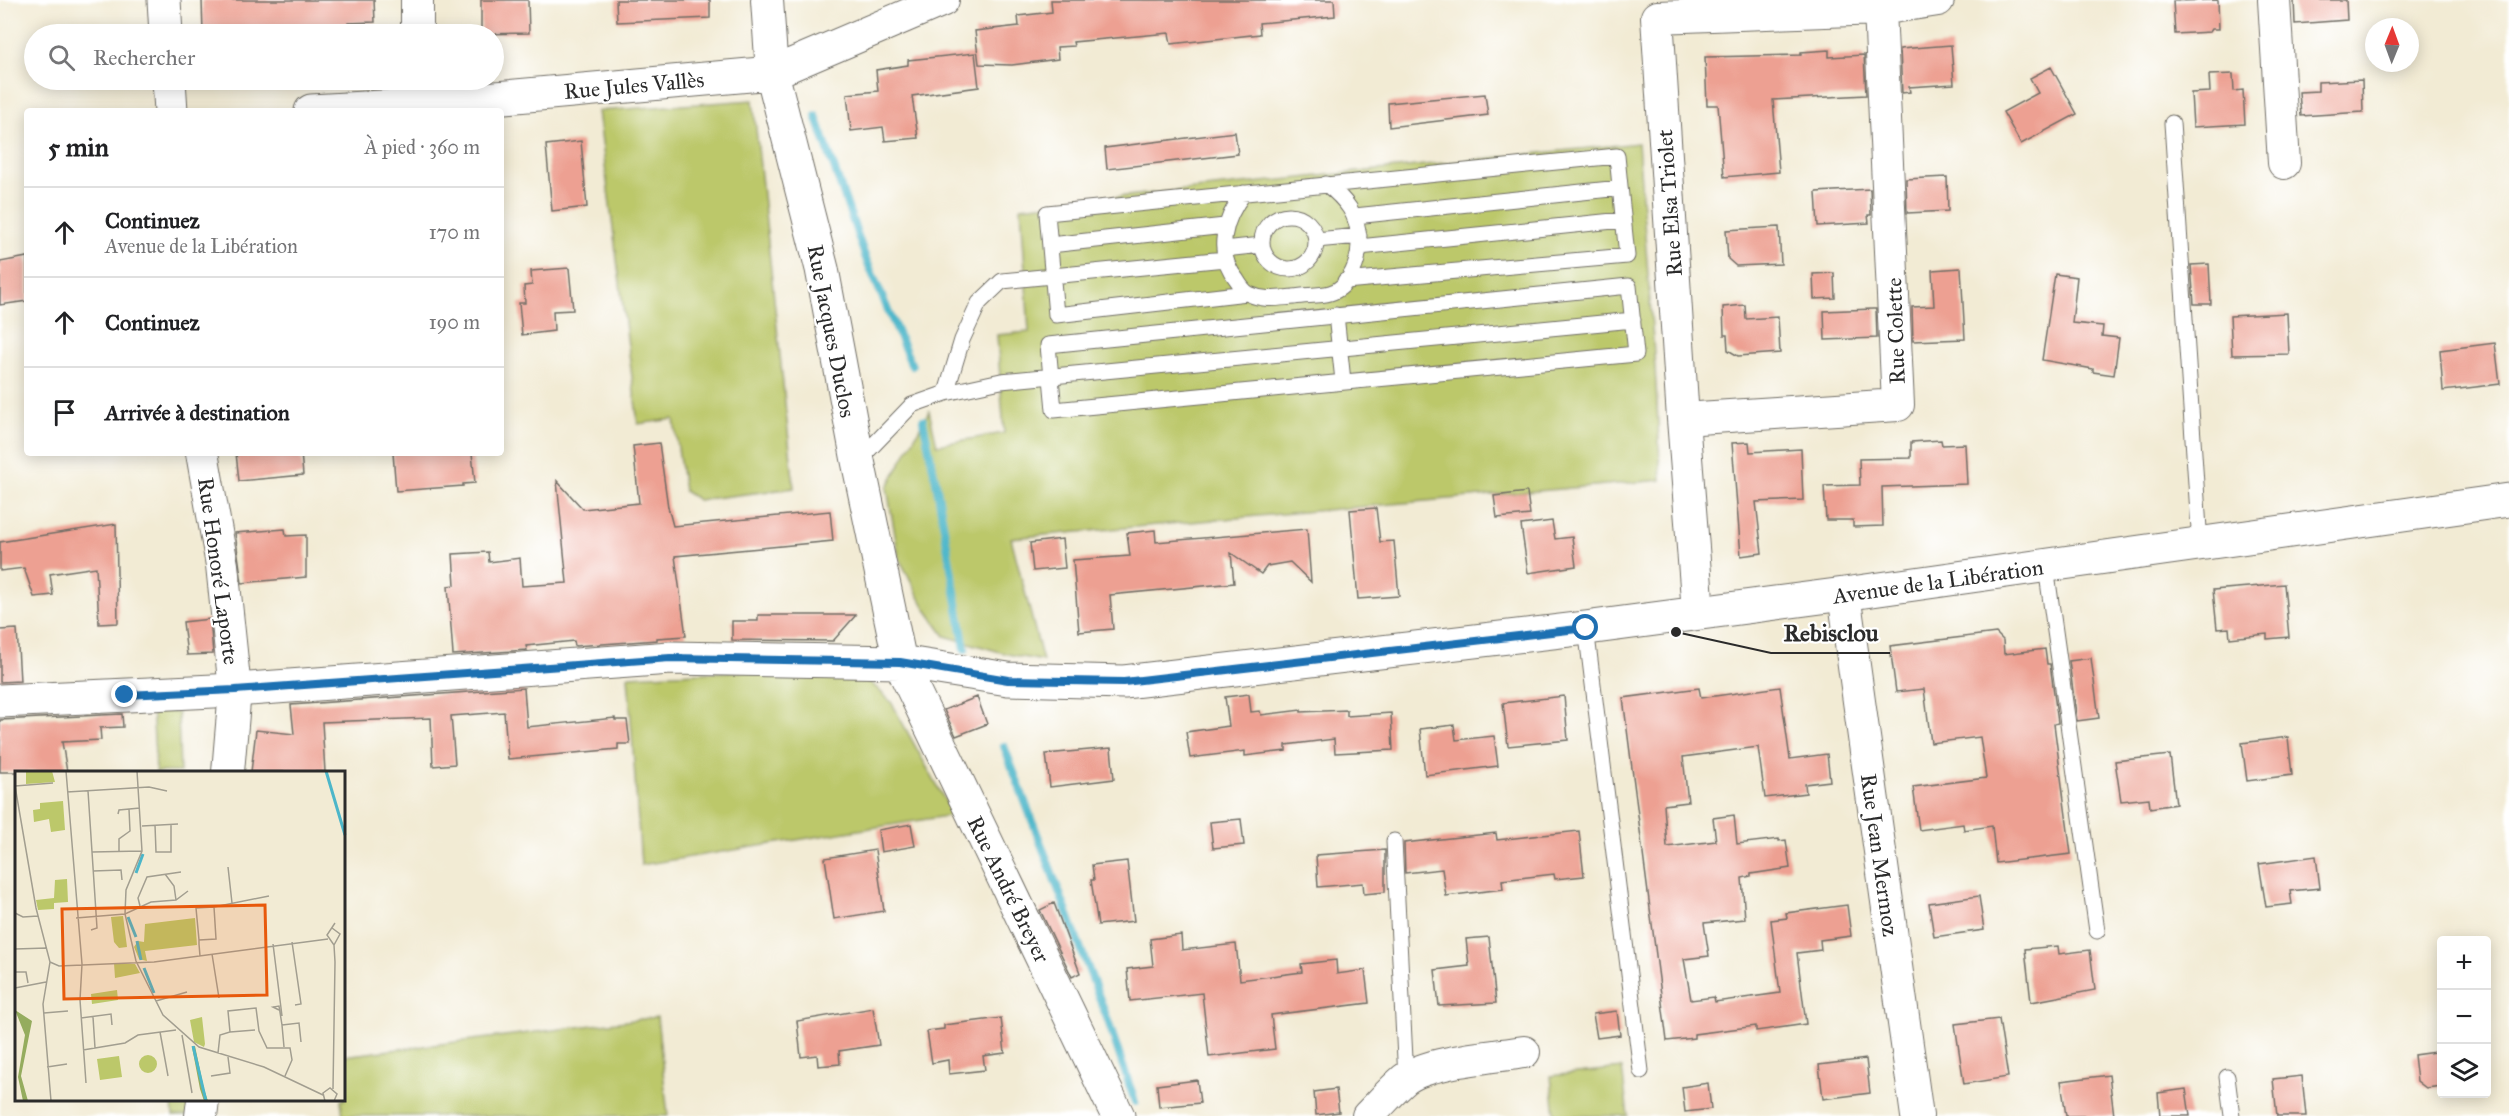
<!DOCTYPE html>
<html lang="fr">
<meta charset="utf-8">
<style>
body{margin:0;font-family:"IM FELL Great Primer",serif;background:#f6f6f6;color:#202124}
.controls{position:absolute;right:18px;bottom:18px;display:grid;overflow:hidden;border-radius:6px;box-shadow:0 3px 15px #0003}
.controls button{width:54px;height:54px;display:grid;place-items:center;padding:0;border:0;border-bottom:2px solid #e0e0e0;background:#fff;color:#202124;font:30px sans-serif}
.compass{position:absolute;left:2365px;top:18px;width:54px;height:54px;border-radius:50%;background:#fff;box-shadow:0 3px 15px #0003;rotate:1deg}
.stop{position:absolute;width:18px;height:18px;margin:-14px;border:4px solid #1f6fb2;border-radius:50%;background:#fff}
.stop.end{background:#1f6fb2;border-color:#fff;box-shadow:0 2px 6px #0008}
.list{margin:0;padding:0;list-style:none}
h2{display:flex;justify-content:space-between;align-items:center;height:78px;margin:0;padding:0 24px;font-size:26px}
h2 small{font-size:20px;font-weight:400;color:#757577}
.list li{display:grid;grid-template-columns:39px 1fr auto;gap:18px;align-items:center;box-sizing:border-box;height:90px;padding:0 24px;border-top:2px solid #e0e0e0}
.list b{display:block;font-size:22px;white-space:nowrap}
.list p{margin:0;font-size:20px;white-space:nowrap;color:#757577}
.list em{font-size:20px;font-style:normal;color:#757577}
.icon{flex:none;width:33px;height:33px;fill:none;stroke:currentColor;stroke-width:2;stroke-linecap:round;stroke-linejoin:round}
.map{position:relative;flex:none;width:2509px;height:1116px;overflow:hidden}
.search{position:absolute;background:#fff;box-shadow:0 3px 15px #0003;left:24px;top:24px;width:480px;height:66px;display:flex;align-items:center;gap:15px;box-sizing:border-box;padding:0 21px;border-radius:33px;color:#757577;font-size:22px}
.panel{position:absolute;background:#fff;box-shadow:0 3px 15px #0003;left:24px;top:108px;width:480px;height:348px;border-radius:6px}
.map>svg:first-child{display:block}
</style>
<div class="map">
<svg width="2509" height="1116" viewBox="0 0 2509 1116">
<rect width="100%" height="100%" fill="#fff"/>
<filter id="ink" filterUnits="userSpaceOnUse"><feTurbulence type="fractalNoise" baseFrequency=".0167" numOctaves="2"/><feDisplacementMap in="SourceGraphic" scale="12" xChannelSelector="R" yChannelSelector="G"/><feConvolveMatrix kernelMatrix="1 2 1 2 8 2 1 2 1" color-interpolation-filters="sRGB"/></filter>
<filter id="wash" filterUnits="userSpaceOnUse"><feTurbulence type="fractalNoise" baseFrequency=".008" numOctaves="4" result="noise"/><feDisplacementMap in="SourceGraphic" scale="24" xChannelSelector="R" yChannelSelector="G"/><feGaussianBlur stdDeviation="1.35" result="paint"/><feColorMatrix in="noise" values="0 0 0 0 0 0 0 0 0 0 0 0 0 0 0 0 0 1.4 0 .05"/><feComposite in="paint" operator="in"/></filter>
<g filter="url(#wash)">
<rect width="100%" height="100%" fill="#f2ebd4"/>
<!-- green -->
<path fill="#bcc86a" stroke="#747a4a" stroke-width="1.5" d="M753,100l41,388 -96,12 -14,-9 -10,-72 -36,5 -40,-313z
M1638,143l17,224 6,113 -650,58 32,123 -36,-7 -62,-18 -20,-28 -26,-50 -12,-70 42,-77 8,34 67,-12 -7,-98 32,-3 -8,-125z
M745,671l124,10 22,21 62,113 -312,50 -13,-189z
M152,707l26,6 2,59h-24z
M657,1017l11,99h-325l-2,-16h3v-44z
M1622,1068l6,48h-73l-4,-40z
M172,1100h20l-1,16h-18z"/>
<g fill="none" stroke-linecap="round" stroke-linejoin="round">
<!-- stream -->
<path stroke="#4cb6c9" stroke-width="8" d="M816,116l50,143 46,107
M923,420l13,62 29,167
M1004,746l103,272 28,84"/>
</g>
<g id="blocks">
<!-- building -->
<path fill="#eda092" d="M202,0h172l1,22 -27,1v11h-27v-2l-118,2z
M481,0h47l1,33 -48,1z
M616,0h94v18l-93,4z
M1051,0h283l1,16 -76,7 1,11 -89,10 -2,-11 -96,9 1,4 -17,1 1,12 -46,6 -33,-1 -4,-33 44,-5 -1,-10 34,-4z
M2218,0l1,29h-7l-2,3 -35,2 -2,-33z
M2294,0h52l1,20 -52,4z
M1951,45l3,39 -45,3 1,5 -8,1 -2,-44z
M1829,50v7l35,-2 2,40 -93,5 6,72 -55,5 -6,-72h-11l-2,-48 96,-2v-3z
M975,53l4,34 -67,9 6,42 -33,3 -2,-14 -32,4 -4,-37 31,-3 -2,-21 32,-5v-5z
M2051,67l26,47 -56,30 -18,-32 35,-19 -8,-15z
M2233,74l1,17 9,-1 2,34 -52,3 -2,-34 19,-1 -1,-17z
M2362,80l1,32 -62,4 -2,-24 19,-1v-9z
M1485,94l3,21 -99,12 -1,-24z
M1235,132l3,22 -131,15 -2,-21z
M581,141l6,66 -35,4 -6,-66z
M1947,177l1,34 -41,2 -1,-34z
M1870,189l1,26h-3l1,8 -51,3 -2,-34z
M1779,227l2,37 -45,2 -8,-7 -2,-29z
M27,257v44l-27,4v-43z
M2209,264l2,40h-17l-3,-39z
M569,268l4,42 -20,1 1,20 -32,4 -3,-32h6l-1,-17 8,-1 -1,-14z
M1961,268l4,71 -52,2 -1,-34 22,-1 -2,-36z
M1834,273l1,25 -21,1 -1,-25z
M2055,274l22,3 -5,46 31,3 -1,10 17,2 -5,37 -21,-3v-3l-51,-9z
M1745,305l1,14 32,-2 2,36 -42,3 -10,-6 -1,-15h-3l-1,-28z
M1873,309h3l1,29 -52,2 -1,-29z
M2287,313l2,41 -57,1 -2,-39z
M2495,343l5,41 -57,7 -3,-41z
M1941,440l1,5 23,-1 2,40 -85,3 1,39 -30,1v-7h-27l-2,-34 36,-1 -1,-26 52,-1v-16z
M1749,442l1,10 51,-3 2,51 -47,2 6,51 -21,3 -9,-113z
M659,443l9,64 5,19 157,-15 3,30 -158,15 11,80 -29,2v2l-82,6 -1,-5 -48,5 1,4 -74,5 -5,-69 7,-1 -2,-31 35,-2 1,10 31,-4 2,28 45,-3 -10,-102 26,28 56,-6 -6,-57z
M236,453h65l2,22 -64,6z
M393,453h79l3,30 -12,1v2l-67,5z
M1527,492l3,23 -33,3 -3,-22z
M1376,508l4,34 14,-1 5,55 -41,3 -8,-89z
M1552,521l3,18 17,-2 4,29 -48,7 -7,-48z
M116,524l2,99 -19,1 -3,-57 -46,7 3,21 -19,2 -10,-29 -24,3v-29z
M285,529l1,7 20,-1v42l-64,6 -7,-50z
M1307,529l4,53 -21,-20 -23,4 -6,8 -30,-21 3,30 -124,12 3,34 -34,3 -6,-72 57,-4 -3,-23 28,-3 1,12z
M1062,539l3,29 -32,3 -3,-28z
M2284,584l5,53 -22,2v-5l-37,4 -1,-10 -12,1 -4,-39z
M758,615h98l-23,26 -101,-1v-19h26z
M210,619l3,35 -26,1 -4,-33z
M17,629l3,52 -20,1v-52z
M1996,633l7,7 1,14 41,-5 2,15h3l8,59 -4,1 17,130 -75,9 -4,-37 -28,4 -1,-6 -44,6 -6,-43 73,-9 -6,-41 -49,6 -7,-54 -28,3 -6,-46z
M2091,658l8,60 -22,3 -8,-60z
M1780,687l10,72 37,-5 3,27 -25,3 1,9 -41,5 -7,-51 -75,10 5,45 -24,3 3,42 49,-6 -3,-23 21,-3 3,29 42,-5v2l7,-1 4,28 -39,6v2l-9,2 3,41 -41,4 5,33 -25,3 7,41 23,-3 1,5 65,-9 -9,-73 16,-2 -1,-5 61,-8 4,31 -31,4 1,10 -24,3 9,71 -50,7v-5l-62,8v4l-27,3 -44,-343 76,-10 2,10z
M524,688l3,39 88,-9v2h12l3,24h-12v5l-110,10 -4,-47 -53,4 4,48 -22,2 -2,-48 -109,4 3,50h-74l5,-42 38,4 -3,-29z
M1249,694l2,18 9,-1 1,4 40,-5v2l46,-2v6l44,-3 2,37 -58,3 -1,-14 -48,6v6l-41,5v-5l-55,7 -4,-26 43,-6 -4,-29z
M1564,696l4,44 -60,6 -5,-43z
M977,697l10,27 -31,12 -12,-26z
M122,714l1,13 -23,1 1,12 -39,2 5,30h-67v-52z
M1454,725l2,15 38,-4 4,30 -73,9 -5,-46z
M2288,737l4,38 -45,6 -5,-38z
M1111,748l3,31 -64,8 -4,-33z
M2170,755l6,49 -26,4 -1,-10 -28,3 -6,-40z
M1241,819l3,26 -31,3 -3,-26z
M911,824l4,22 -34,6 -3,-22z
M1579,831l5,45 -29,3 -1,-5 -52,6 1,9 -57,7 -4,-27 -37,4 -1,-30 92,-10 1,7z
M875,850l9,61 -50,8 -9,-61z
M1385,850v42l-21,2 -1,-11 -45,4 -2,-32z
M2316,856l4,32 -30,3 2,13 -26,3 -7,-43z
M1127,861l7,60 -36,4 -7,-45h3l-2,-15z
M1979,896l5,34 -50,7 -5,-34z
M1054,903l26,70 -8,4 -32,-67z
M1181,935l1,15 54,-6 4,36 62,-8 -1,-8 35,-4 1,14 28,-4 4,33 -98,12 4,34 -66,8 -7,-64 -72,8 -3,-32 26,-3 -3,-27z
M1489,937l7,66 -57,3 -4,-36 34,-4 -3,-27z
M2058,946l1,8 31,-4 5,40 -64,12 -6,-53z
M873,1008l6,37 -40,6 1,13 -22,2 -1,-11 -16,2 -4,-36z
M1617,1011l3,24 -23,3 -4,-24z
M1001,1018l4,35 -22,3 2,14 -36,4 -1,-14 -16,3 -5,-32 17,-2v-4z
M1999,1019l9,58 -44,7 -9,-60z
M2442,1051v35l-16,2 -9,-7 -3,-26z
M1866,1059l4,34 -47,6 -4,-34z
M2109,1075l5,41h-48l-5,-35z
M2302,1076l4,40h-29l-4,-37z
M1197,1080l3,23 -41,4 -2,-22z
M1708,1083l3,26 -26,3 -3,-25z
M1336,1089l3,23 -23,3 -2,-23z
M2186,1089l4,27h-30l-2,-23z"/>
</g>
</g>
<g filter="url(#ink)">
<use href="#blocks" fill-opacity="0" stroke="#716e66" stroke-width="1.5"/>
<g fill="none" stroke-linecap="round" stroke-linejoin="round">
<defs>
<path id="lane" d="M2172,123l28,421
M1244,193c-20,26 -30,59 -7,87 3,5 7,11 12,14 15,7 29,4 45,3 11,-2 25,-1 36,-4 21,-6 30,-34 29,-53 -1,-26 -13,-40 -33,-56
M1262 242a27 27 0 1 1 54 0a27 27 0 1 1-54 0Z
M1355,216l265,-28
M1316,240l43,-4
M1050,245l175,-19
M1359,247l264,-27
M1224,249l38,-4
M1225,259l-223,22 -23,22 -17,37 -16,53 55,-12 632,-61
M1629,286l7,68 -582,56 -6,-65z
M1247,293l-191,22 -9,-102 570,-57 10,100 -282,25
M1336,315l7,66
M858,461l54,-56 34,-12
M2046,567l51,364
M1586,628l55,443
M1394,841l12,238
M2227,1077l5,39"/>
<path id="street" d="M767,0l5,73 171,-73
M2274,0l10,163
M1880,9l58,-9
M417,34v-34
M417,80v31
M1683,419l215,-14 -18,-396 -223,8 26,402 15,193
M202,453l20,112 13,125 -7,82
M1844,594l73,522
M201,1116l2,-16
M1368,1116c12,-12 24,-26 37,-37 24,-18 88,-22 119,-27"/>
<path id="secondary" d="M164,0l2,34
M169,80l2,31
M311,111l106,-6 355,-32 50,196 36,192 42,201 218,454
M0,701l235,-11 435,-32 230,4 108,17 116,3 462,-54 258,-34 665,-94"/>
</defs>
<!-- lane casing -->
<use href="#lane" stroke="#716e66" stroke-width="17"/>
<!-- street casing -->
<use href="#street" stroke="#716e66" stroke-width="34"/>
<!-- secondary casing -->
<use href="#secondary" stroke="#716e66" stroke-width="35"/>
<!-- lane -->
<use href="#lane" stroke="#fff" stroke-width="15"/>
<!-- street -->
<use href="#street" stroke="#fff" stroke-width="32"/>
<!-- secondary -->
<use href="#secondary" stroke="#fff" stroke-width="33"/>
</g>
</g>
<g fill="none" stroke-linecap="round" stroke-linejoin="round" filter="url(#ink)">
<!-- route -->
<path stroke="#1f6fb2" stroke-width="8" d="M125,695l110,-5 435,-32 230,4 108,18 116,2 462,-54"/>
</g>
<g text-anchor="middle" stroke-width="4.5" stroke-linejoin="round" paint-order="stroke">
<!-- street labels -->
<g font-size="22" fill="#2b2b2b" stroke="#fff">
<text transform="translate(634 85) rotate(-5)" y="8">Rue Jules Vallès</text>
<text transform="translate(1669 203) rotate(-94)" y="8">Rue Elsa Triolet</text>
<text transform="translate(832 331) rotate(79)" y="8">Rue Jacques Duclos</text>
<text transform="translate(1895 331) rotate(-92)" y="8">Rue Colette</text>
<text transform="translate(219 571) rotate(82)" y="8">Rue Honoré Laporte</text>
<text transform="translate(1938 581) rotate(-8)" y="8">Avenue de la Libération</text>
<text transform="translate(1880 855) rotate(82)" y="8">Rue Jean Mermoz</text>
<text transform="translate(1009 889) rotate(64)" y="8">Rue André Breyer</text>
</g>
</g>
<!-- overview -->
<g transform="translate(15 771)">
<rect width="330" height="330" fill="#f2ebd4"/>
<path d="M37,0l3,11 -29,2v-12zM48,30l2,29 -14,2 -2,-13 -15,3 -1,-12 7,-1v-6zM52,108l1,23 -14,1v6l-16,1 -2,-10 18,-2 1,-18zM108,145l4,31 -8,1 -5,-6 -3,-25zM180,147l2,27 -52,6 2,10 -8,-2 -5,-12 4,-6 6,1 1,-18zM99,192l21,1 5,9 -25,5zM102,219l1,10 -26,4 -1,-10zM187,246l3,27 -1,3 -10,-5 -4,-22zM124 293a9 9 0 1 1 18 0a9 9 0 1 1-18 0ZM104,285l3,21 -22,3 -3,-21z" fill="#bcc86a"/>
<path d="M0,239l17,11 -11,55 7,25h-5l-5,-24 7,-42zM180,275l9,43 4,12h-4l-4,-12 -8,-42z" fill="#95ac5e"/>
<path fill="none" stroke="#4cb6c9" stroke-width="3" d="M311,0l19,64M121,102l7,-19M113,146l8,20M122,170l4,19M129,197l10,25M178,275l13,55"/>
<path fill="none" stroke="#a29e90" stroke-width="1.5" d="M51,0l16,193 -2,36 6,83M122,0l5,80 -16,39 -1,24 11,47 27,54 36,32 65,20 59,28M0,15l21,122 14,54 -7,42 8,97M0,15l38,-3M73,20l9,137 -6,2M52,21l82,-5 18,4M103,43l1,-4 21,-2M140,54l1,27h15v-28M127,55l36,-2M104,80v-12l11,-8 -1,-22M77,81l50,-1M213,96l4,36M78,100l28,-1 1,10M150,103l9,12 2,14M125,135l-2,-8 9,-21 34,-5M199,136l55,-11M0,142l8,4 15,-1M61,147l49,-4 26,-12 25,-2 12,-9M317,157l8,6 -6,11M184,169l17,-1 -2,-32 -18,1 3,32v4l1,12M277,171l9,62 -6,1M258,173l9,72M0,178l32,-1M197,183l7,44M35,191l9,4 95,-4 174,-23M0,201h11l2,11M0,217l31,-6M141,230l31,-9M264,239l-6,-3 6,-1 3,19 2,22M29,242l24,-2M78,246l2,31M66,247l30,-4 1,11M267,254l17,-2 2,19M145,261l8,44M215,261l25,-2M167,264l10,58M68,279l42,-7 13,-8 38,-5M203,282l2,-18 10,-3 -2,-21 28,-3 3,23 8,17h23l2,12 -7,16M32,296l20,-3M196,305l19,-3 -2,-16M318,318l2,-127 -1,-17 -7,-10 8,-12M310,330l-2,-8 7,-5 7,6 -3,7"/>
<path fill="#e8590c" fill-opacity="0.15" stroke="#e8590c" stroke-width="3" d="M250,134l2,90 -203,4 -2,-90z"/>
<rect width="330" height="330" fill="none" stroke="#2b2b2b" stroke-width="3"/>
</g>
<!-- callouts -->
<path fill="none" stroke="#2b2b2b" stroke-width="2" d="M1676 632L1771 653H1890"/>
<circle fill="#2b2b2b" stroke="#fff" stroke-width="2" cx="1676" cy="632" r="6"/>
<g font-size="24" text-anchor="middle" font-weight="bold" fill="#2b2b2b" stroke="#fff" stroke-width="4.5" stroke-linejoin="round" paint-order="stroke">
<text x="1831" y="641">Rebisclou</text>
</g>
</svg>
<div class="controls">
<button>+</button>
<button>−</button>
<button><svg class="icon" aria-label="layers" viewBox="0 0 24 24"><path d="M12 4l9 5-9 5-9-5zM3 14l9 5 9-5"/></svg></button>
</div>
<svg class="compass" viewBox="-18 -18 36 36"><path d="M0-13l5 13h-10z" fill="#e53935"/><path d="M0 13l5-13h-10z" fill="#757577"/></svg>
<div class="stop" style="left:1586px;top:628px"></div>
<div class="stop end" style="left:125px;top:695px"></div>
<div class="search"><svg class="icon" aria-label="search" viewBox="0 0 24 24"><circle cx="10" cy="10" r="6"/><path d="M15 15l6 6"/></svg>Rechercher</div>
<section class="panel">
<h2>5 min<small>À pied · 360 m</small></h2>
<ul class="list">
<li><svg class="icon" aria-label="ahead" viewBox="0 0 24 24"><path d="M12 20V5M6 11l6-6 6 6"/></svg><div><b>Continuez</b><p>Avenue de la Libération</p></div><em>170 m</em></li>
<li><svg class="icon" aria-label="ahead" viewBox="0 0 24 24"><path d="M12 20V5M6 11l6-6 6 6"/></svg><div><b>Continuez</b></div><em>190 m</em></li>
<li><svg class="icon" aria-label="arrive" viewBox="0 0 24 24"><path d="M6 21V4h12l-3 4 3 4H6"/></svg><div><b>Arrivée à destination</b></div></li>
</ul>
</section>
</div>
